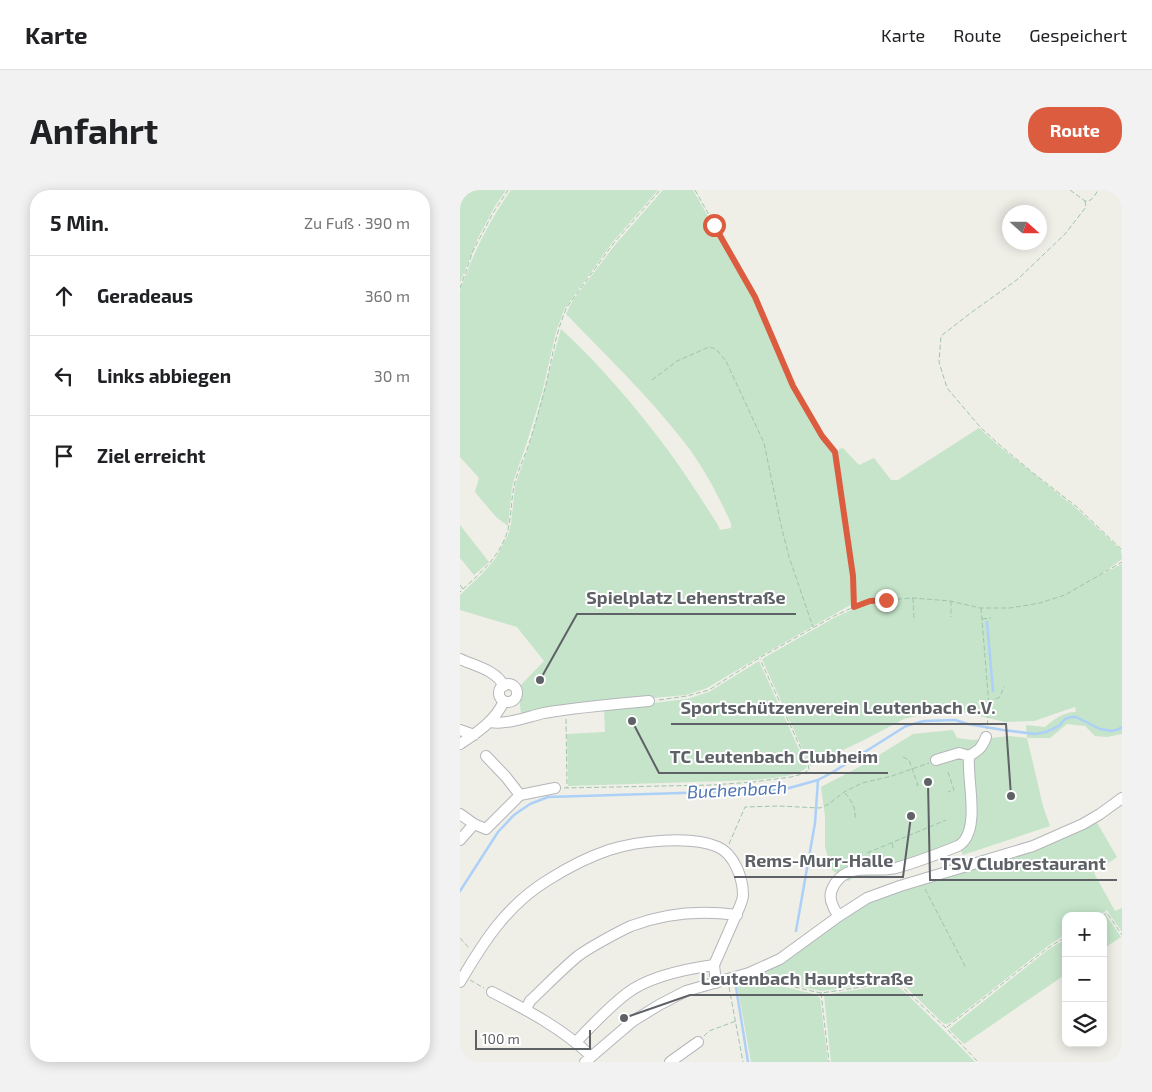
<!DOCTYPE html>
<html lang="de">
<meta charset="utf-8">
<style>
body{margin:0;font-family:"Exo 2",sans-serif;background:#f2f2f2;color:#202124}
.controls{position:absolute;right:15px;bottom:15px;display:grid;overflow:hidden;border-radius:10px;box-shadow:0 2px 12px #0003}
.controls button{width:45px;height:45px;display:grid;place-items:center;padding:0;border:0;border-bottom:1px solid #e0e0e0;background:#fff;color:#202124;font:25px sans-serif}
.compass{position:absolute;left:542px;top:15px;width:45px;height:45px;border-radius:50%;background:#fff;box-shadow:0 2px 12px #0003;rotate:111deg}
.scale{position:absolute;left:15px;bottom:12px;width:116px;box-sizing:border-box;padding-left:5px;border:2px solid #5e6166;border-top:0;font-size:14px;line-height:18px;white-space:nowrap;color:#5e6166;-webkit-text-stroke:4px #fff;paint-order:stroke}
.stop{position:absolute;width:15px;height:15px;margin:-11px;border:4px solid #dc5c40;border-radius:50%;background:#fff}
.stop.end{background:#dc5c40;border-color:#fff;box-shadow:0 1px 5px #0008}
.list{margin:0;padding:0;list-style:none}
h2{display:flex;justify-content:space-between;align-items:center;height:65px;margin:0;padding:0 20px;font-size:21px}
h2 small{font-size:16px;font-weight:400;color:#757577}
.list li{display:grid;grid-template-columns:32px 1fr auto;gap:15px;align-items:center;box-sizing:border-box;height:80px;padding:0 20px;border-top:1px solid #e0e0e0}
.list b{display:block;font-size:19px;white-space:nowrap}
.list em{font-size:16px;font-style:normal;color:#757577}
.icon{flex:none;width:28px;height:28px;fill:none;stroke:currentColor;stroke-width:2;stroke-linecap:round;stroke-linejoin:round}
.map{position:relative;flex:none;width:662px;height:872px;overflow:hidden;border-radius:20px}
header{display:flex;align-items:center;gap:30px;box-sizing:border-box;height:70px;padding:0 25px;background:#fff;border-bottom:1px solid #e0e0e0}
header strong{font-size:24px}
nav{display:flex;gap:28px;margin-inline-start:auto;font-size:18px}
.intro{display:flex;align-items:center;justify-content:space-between;box-sizing:border-box;height:120px;padding:0 30px}
h1{margin:0;font-size:35px}
.button{padding:12px 22px;border-radius:20px;background:#dc5c40;color:#fff;font-size:18px;font-weight:700}
main{display:flex;gap:30px;padding:0 30px}
aside{flex:1;background:#fff;border-radius:20px;box-shadow:0 2px 12px #0003}
.map>svg:first-child{display:block}
</style>
<header>
<strong>Karte</strong>
<nav><a>Karte</a><a>Route</a><a>Gespeichert</a></nav>
</header>
<div class="intro"><h1>Anfahrt</h1><a class="button">Route</a></div>
<main>
<aside>
<h2>5 Min.<small>Zu Fuß · 390 m</small></h2>
<ul class="list">
<li><svg class="icon" aria-label="ahead" viewBox="0 0 24 24"><path d="M12 20V5M6 11l6-6 6 6"/></svg><div><b>Geradeaus</b></div><em>360 m</em></li>
<li><svg class="icon" aria-label="left" viewBox="0 0 24 24"><path d="M17 20v-9H6M10 6l-5 5 5 5"/></svg><div><b>Links abbiegen</b></div><em>30 m</em></li>
<li><svg class="icon" aria-label="arrive" viewBox="0 0 24 24"><path d="M6 21V4h12l-3 4 3 4H6"/></svg><div><b>Ziel erreicht</b></div></li>
</ul>
</aside>
<div class="map">
<svg width="662" height="872" viewBox="0 0 662 872">
<rect width="100%" height="100%" fill="#efeee7"/>
<!-- green -->
<path fill="#c5e4c9" d="M0,0h46l-11,16 -17,32 -18,45z
M51,0h147l-46,53 -48,67 -8,22 -14,61 -16,52 -12,34 -2,9 -4,38 -12,-9 -21,-25 4,-14 -19,-21v-167c13,-36 29,-69 51,-100z
M203,0h30l60,106 39,91 26,47 16,20 18,124v26l-93,53 -52,31 -21,7 -124,11 -41,8 -3,-26 26,-27 -27,-34 -57,-17v-15l22,-21 13,-15 13,-24 3,-11 4,-38 15,-44 31,-113c38,35 75,78 106,120 18,24 34,50 51,76l2,5 11,-2v-5c-13,-28 -27,-55 -46,-80 -36,-46 -78,-87 -119,-129l7,-14 42,-55z
M519,238l21,19 76,61 45,42 1,9 -22,16 22,-11v170l-15,3 -12,-1 -10,-10 -18,-2 -17,14h-23l16,68 7,20 -87,29 -2,-5 -17,8 -50,16 -41,4 -5,3 -16,-11 -7,-23v-31l-4,-29 42,-22 50,-31 40,-4 4,8 16,2 36,-4 18,2 -1,-13 19,2c10,-8 18,-15 31,-15l-1,-5 -41,14 -29,1 -43,-10h-29l-29,7 -38,20 -56,27 -48,-107 72,-41 35,-16 -12,-1 -2,-5v-21l-18,-120 2,-6 4,-1 16,17 15,-7 17,22h7z
M0,335l29,37 -15,13 -14,-17z
M299,471l48,106c-9,10 -38,11 -52,13l-187,6 -1,-52 38,-2 -1,-23 83,-10 22,-7z
M636,631l21,36 -23,16 21,38 7,-3v24l-15,-22 -9,6h-32v18l-17,11 -99,78 -5,1 -3,-2 -35,-34 -11,-7 -75,10 -48,-10 -10,-3 -1,-3v-2l2,-2 71,-48 35,-22 69,-23 71,-19 47,-17z
M646,725l15,22 -18,12v-32z
M606,749v35l-102,70 -15,-15 100,-80z
M289,790h7l58,14 6,4 8,64h-77l-14,-78z
M432,794c12,5 18,14 27,22 19,19 38,37 56,56h-144l-7,-67z"/>
<g fill="none" stroke-linecap="round" stroke-linejoin="round">
<!-- stream -->
<path stroke="#add0f8" stroke-width="2.5" d="M527,432l6,69
M0,701l38,-59 16,-17 16,-11 18,-7 234,-7 36,-10 15,-8 73,-46 18,-5 31,-1 13,4 35,6 32,4 11,-2 13,-6 6,-7 6,-2h5l24,12 12,2 7,-2 3,-2
M336,741l19,-108 3,-43
M276,797l12,75"/>
<defs>
<path id="minor" d="M0,469c15,7 36,11 44,27
M39 503a9 9 0 1 1 18 0a9 9 0 1 1-18 0Z
M30,532c17,3 36,-5 54,-9 34,-6 70,-9 105,-12
M0,540l14,5
M0,554c18,-12 35,-23 44,-43
M26,566l20,21 14,18
M509,566c10,-6 13,-8 17,-19
M476,570l23,-7 10,3
M0,624l14,10
M0,650l14,-16 12,5 34,-34 35,-7
M379,726c-2,-3 -5,-6 -6,-10 -8,-15 6,-32 20,-35 14,-4 29,1 43,-3 21,-6 42,-14 62,-22 0,0 6,-4 6,-5 15,-19 3,-61 5,-85
M0,792c24,-41 47,-77 88,-102 19,-12 40,-23 61,-30 28,-9 82,-15 109,-3 16,7 25,31 25,48 0,4 -2,8 -3,11l-26,59 2,18
M32,802c35,18 71,37 99,64
M66,819l4,-8c16,-15 31,-31 48,-45 8,-6 17,-11 26,-16 9,-5 18,-10 27,-14 34,-13 70,-16 106,-11
M116,852c16,-17 32,-34 50,-48 23,-18 59,-25 88,-29
M125,872l48,-41 26,-16 27,-14 63,-18 31,-14 59,-43 28,-18 33,-12 133,-40 50,-22 17,-10 22,-16
M210,872l28,-20"/>
</defs>
<!-- minor casing -->
<use href="#minor" stroke="#b4b6ba" stroke-width="12"/>
<!-- path -->
<path stroke="#9ec5ad" stroke-width="1" stroke-dasharray="5 2.5" stroke-linecap="butt" d="M235,0l60,107 38,89 29,50 13,16 18,124 1,30
M610,0l15,11c7,1 10,-6 13,-11
M625,11l1,6 -21,27 -47,45 -46,33 -31,24 -2,26 8,26 34,40 21,19 31,26 44,34 45,43
M0,98l13,-37 20,-38 15,-23
M192,190l25,-19 32,-14 7,2 10,12 38,82 17,82 8,32 24,70
M0,395l3,4 -3,3
M3,399c19,-17 41,-37 46,-64 3,-15 2,-31 7,-46 3,-12 9,-23 13,-35 6,-19 11,-37 16,-56 7,-27 10,-55 22,-81l46,-63 47,-54
M453,408l1,22
M491,411v16
M521,418l8,98 -2,23
M522,429l9,-1
M199,510l28,-4 22,-6 50,-32 75,-42 20,-9 16,-6 43,-3 37,3 30,7h30l30,-5 25,-8 57,-33
M529,512l11,-5 4,-11
M512,515l16,1
M106,529l1,69
M443,567l6,3 1,3 8,22 -3,1
M488,582l6,18 -6,2
M104,598l148,-3 41,-3 38,-5 11,-3 7,-4 -1,-6 -48,-105
M385,603c7,8 11,15 10,26
M432,653l1,5
M269,654l16,-37 34,-1 41,2 9,-4 15,-12 18,-9 30,-7 37,-13
M407,663l79,-33
M465,699l41,79
M642,726l5,-3 15,22
M0,748l10,11
M298,789l63,14 69,-10 7,1 5,3 44,41 32,34
M10,790l14,8
M269,797l14,75
M361,803l8,69
M487,837l102,-80 17,-10
M244,846l5,-5 27,-10"/>
<!-- minor -->
<use href="#minor" stroke="#fff" stroke-width="10"/>
</g>
<g fill="none" stroke-linecap="round" stroke-linejoin="round">
<!-- route -->
<path stroke="#dc5c40" stroke-width="6" d="M254,35l41,72 38,89 29,50 13,16 18,124 1,31 16,-6 16,-1"/>
</g>
<g text-anchor="middle" stroke-width="4" stroke-linejoin="round" paint-order="stroke">
<!-- water labels -->
<g font-size="18" font-style="italic" fill="#4e74b2" stroke="#fff">
<text transform="translate(277 600) rotate(-3)" y="6">Buchenbach</text>
</g>
</g>
<!-- callouts -->
<path fill="none" stroke="#5e6166" stroke-width="2" d="M80 490L117 424H336M551 606L546 534H211M172 531L199 583H428M451 626L443 687H274M468 592L470 690H657M164 828L230 805H463"/>
<g fill="#5e6166" stroke="#fff" stroke-width="2">
<circle cx="80" cy="490" r="5"/>
<circle cx="551" cy="606" r="5"/>
<circle cx="172" cy="531" r="5"/>
<circle cx="451" cy="626" r="5"/>
<circle cx="468" cy="592" r="5"/>
<circle cx="164" cy="828" r="5"/>
</g>
<g font-size="18" text-anchor="middle" font-weight="bold" fill="#5e6166" stroke="#fff" stroke-width="4" stroke-linejoin="round" paint-order="stroke">
<text x="226" y="414">Spielplatz Lehenstraße</text>
<text x="378" y="524">Sportschützenverein Leutenbach e.V.</text>
<text x="314" y="573">TC Leutenbach Clubheim</text>
<text x="359" y="677">Rems-Murr-Halle</text>
<text x="563" y="680">TSV Clubrestaurant</text>
<text x="347" y="795">Leutenbach Hauptstraße</text>
</g>
</svg>
<div class="controls">
<button>+</button>
<button>−</button>
<button><svg class="icon" aria-label="layers" viewBox="0 0 24 24"><path d="M12 4l9 5-9 5-9-5zM3 14l9 5 9-5"/></svg></button>
</div>
<svg class="compass" viewBox="-18 -18 36 36"><path d="M0-13l5 13h-10z" fill="#e53935"/><path d="M0 13l5-13h-10z" fill="#757577"/></svg>
<div class="scale">100 m</div>
<div class="stop" style="left:254px;top:35px"></div>
<div class="stop end" style="left:426px;top:410px"></div>
</div>
</main>
